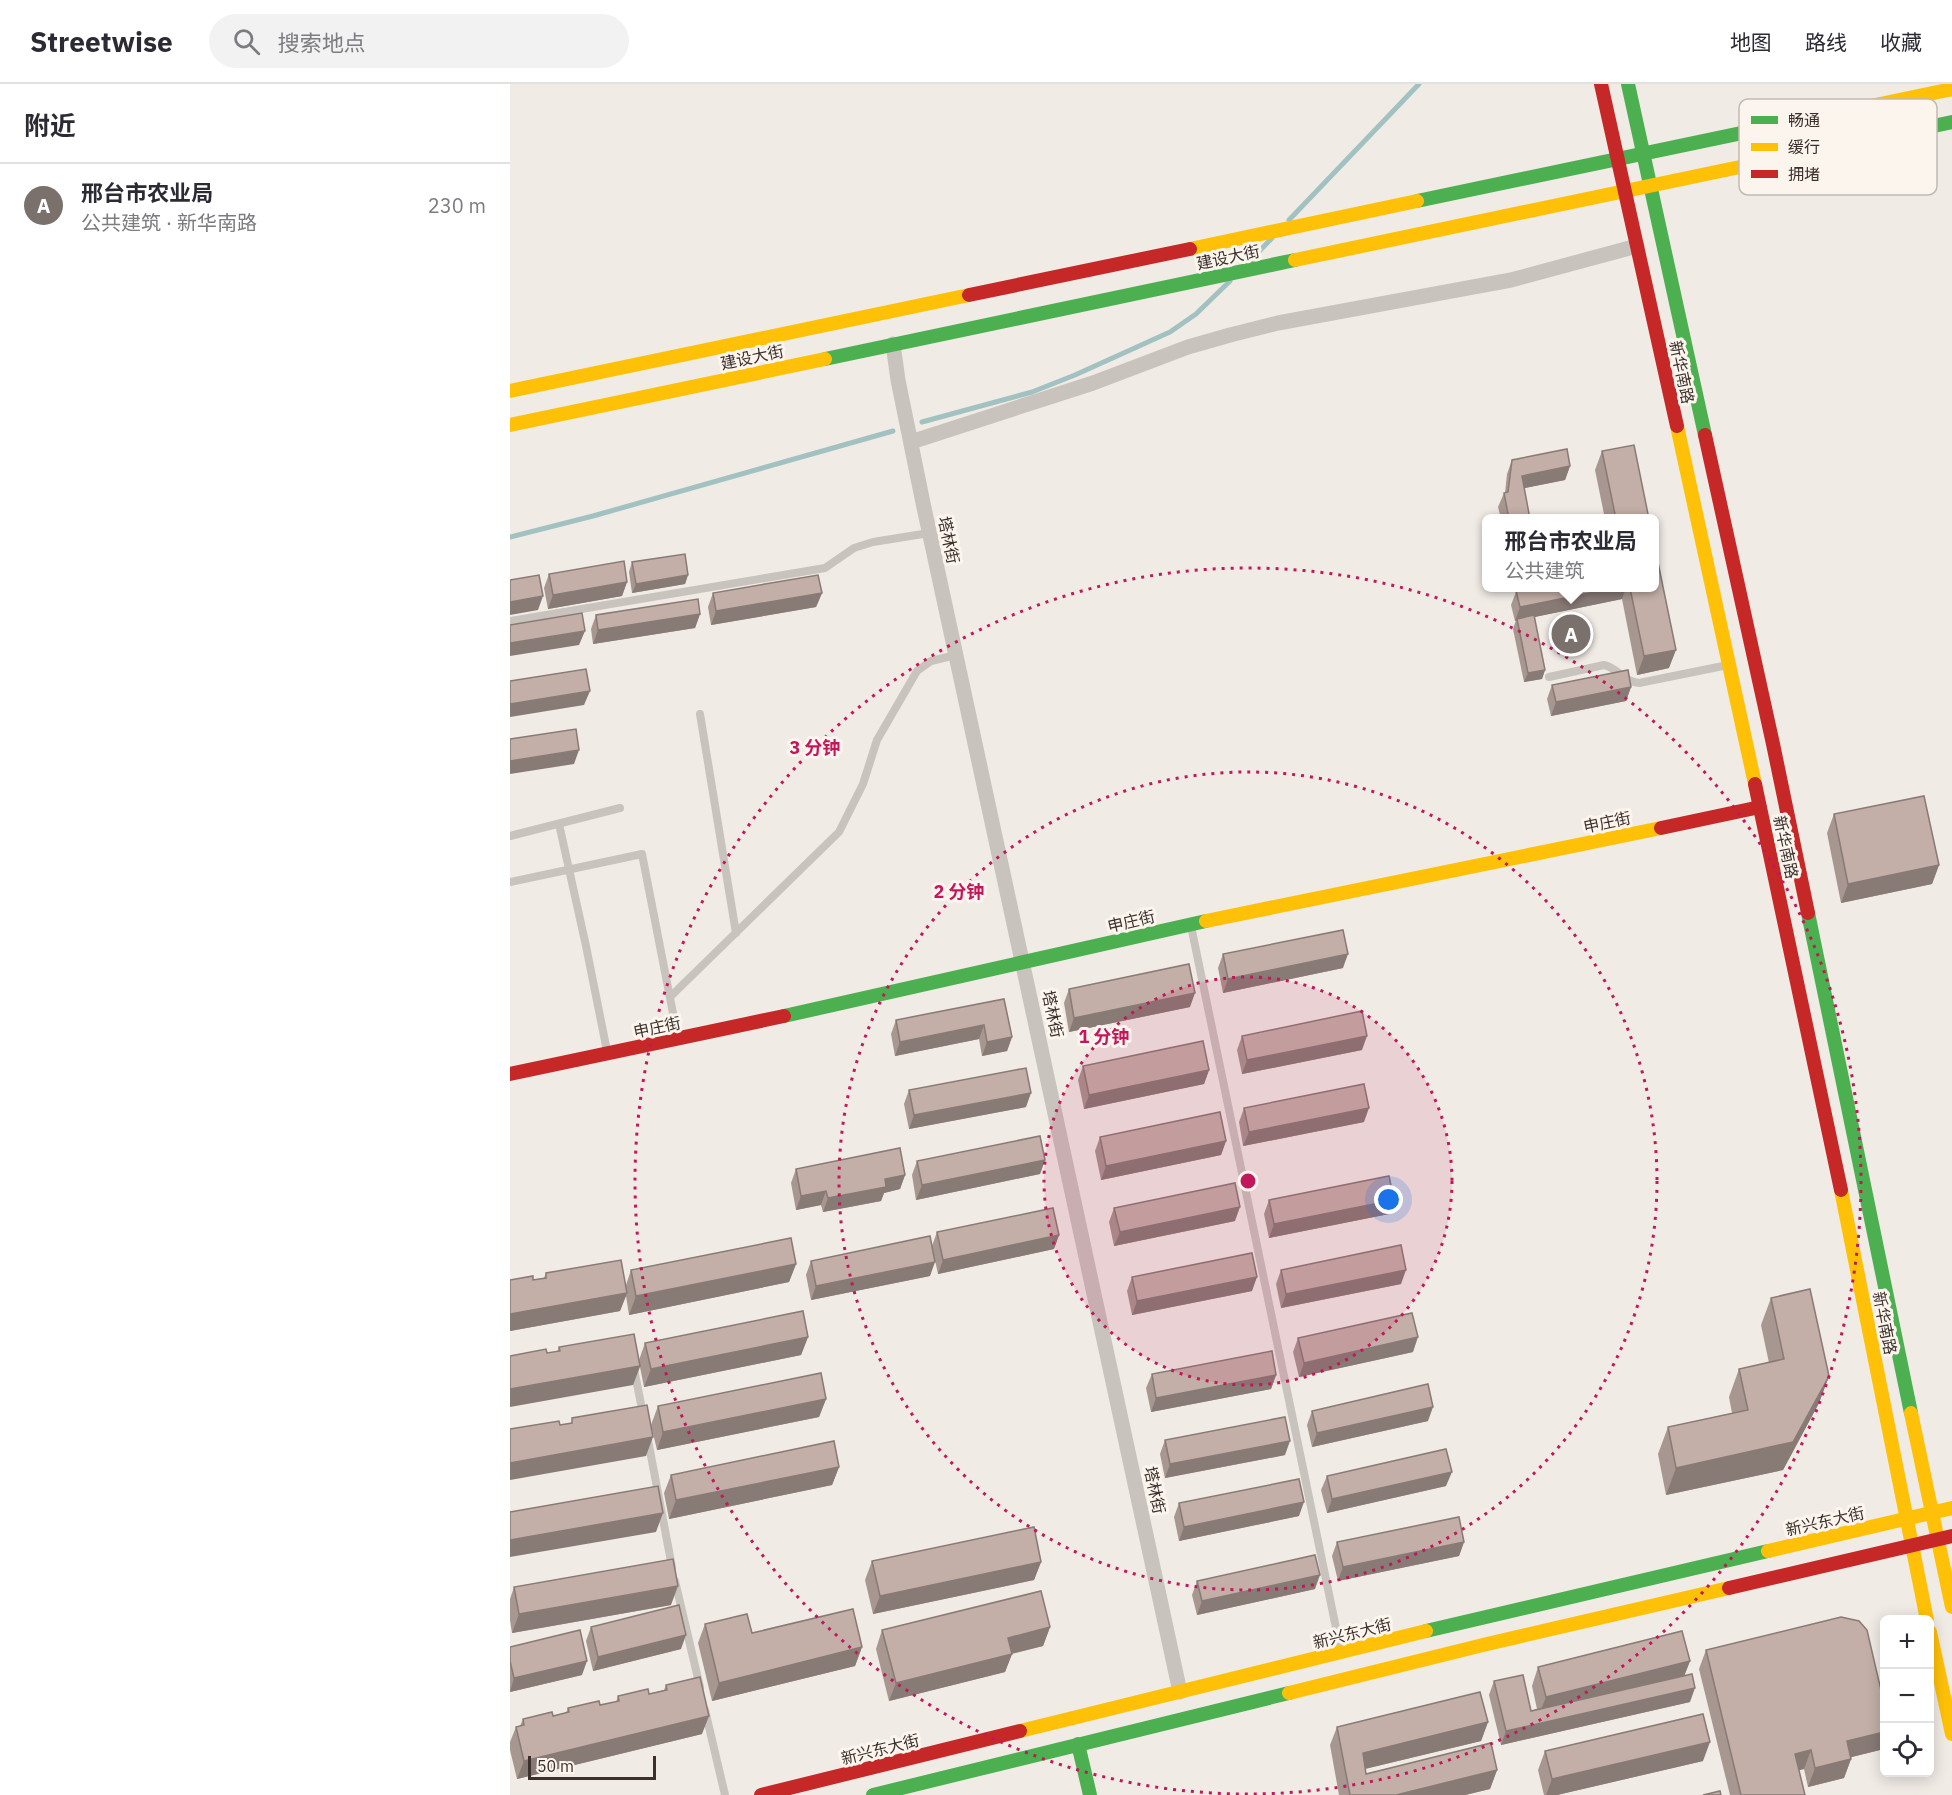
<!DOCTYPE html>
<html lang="zh">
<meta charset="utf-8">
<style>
body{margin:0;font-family:"IBM Plex Sans","Noto Sans SC",sans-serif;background:#f2f2f3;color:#2b2b33}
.controls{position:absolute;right:18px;bottom:18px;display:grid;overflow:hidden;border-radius:9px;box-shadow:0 3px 15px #0003}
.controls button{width:54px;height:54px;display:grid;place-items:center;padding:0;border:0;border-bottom:2px solid #e1e1e2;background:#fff;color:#2b2b33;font:30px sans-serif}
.scale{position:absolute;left:18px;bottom:15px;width:128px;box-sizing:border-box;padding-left:6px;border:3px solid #3b302b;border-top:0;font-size:16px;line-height:21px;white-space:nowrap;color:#3b302b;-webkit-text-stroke:4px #fbf5ee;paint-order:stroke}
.you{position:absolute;left:879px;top:1116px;width:21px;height:21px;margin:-15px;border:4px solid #fff;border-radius:50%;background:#1a73e8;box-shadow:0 0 0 9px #1a73e833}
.badge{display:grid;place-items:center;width:39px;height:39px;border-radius:50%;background:#7a716c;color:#fff;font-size:20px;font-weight:700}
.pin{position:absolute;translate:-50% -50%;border:3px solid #fff;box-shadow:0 2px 6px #0006}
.popup{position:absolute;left:972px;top:430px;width:177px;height:78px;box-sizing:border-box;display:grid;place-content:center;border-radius:9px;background:#fff;filter:drop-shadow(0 2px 4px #0005);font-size:20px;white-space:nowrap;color:#7c7c81}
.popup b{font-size:22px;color:#2b2b33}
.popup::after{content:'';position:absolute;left:50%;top:100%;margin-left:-12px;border:12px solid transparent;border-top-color:#fff}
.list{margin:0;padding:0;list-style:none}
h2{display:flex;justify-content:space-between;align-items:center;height:78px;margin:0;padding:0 24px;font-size:26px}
h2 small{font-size:20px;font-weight:400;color:#7c7c81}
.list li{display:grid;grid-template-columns:39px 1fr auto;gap:18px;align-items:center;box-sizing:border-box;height:84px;padding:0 24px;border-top:2px solid #e1e1e2}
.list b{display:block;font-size:22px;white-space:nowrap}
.list p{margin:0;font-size:20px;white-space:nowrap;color:#7c7c81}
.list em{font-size:20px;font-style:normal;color:#7c7c81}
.icon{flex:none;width:33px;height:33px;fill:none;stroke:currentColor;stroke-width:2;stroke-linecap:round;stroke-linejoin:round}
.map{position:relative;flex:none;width:1442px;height:1711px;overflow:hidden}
header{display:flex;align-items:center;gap:36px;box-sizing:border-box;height:84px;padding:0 30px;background:#fff;border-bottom:2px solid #e1e1e2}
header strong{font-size:28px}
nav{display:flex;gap:33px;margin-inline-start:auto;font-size:21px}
.search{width:420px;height:54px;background:#f2f2f3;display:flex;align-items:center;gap:15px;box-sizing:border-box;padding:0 21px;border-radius:33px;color:#7c7c81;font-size:22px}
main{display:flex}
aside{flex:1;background:#fff}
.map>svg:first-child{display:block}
</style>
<header>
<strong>Streetwise</strong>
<div class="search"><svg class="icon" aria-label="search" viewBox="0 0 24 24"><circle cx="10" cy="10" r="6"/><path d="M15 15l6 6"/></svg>搜索地点</div>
<nav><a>地图</a><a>路线</a><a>收藏</a></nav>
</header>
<main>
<aside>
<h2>附近<small></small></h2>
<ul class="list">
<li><span class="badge">A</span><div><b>邢台市农业局</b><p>公共建筑 · 新华南路</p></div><em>230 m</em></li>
</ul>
</aside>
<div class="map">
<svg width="1442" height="1711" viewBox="0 0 1442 1711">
<rect width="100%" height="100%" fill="#f0ebe5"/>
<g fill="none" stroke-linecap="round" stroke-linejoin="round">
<!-- stream -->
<path stroke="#a1c2c1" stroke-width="5" d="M779,136l130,-136
M739,178l23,-24
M412,338l110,-30 43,-17 95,-43 26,-18 34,-33
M0,453l83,-21 300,-85"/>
<!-- lane -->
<path stroke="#c9c3be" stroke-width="8" d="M0,537l315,-53 29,-20 19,-6 56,-9
M1039,593l55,-12c14,3 20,17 35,18l89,-18
M190,630l36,219
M49,740l27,122 21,105
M0,752l110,-28
M0,798l132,-28 36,185
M681,842l150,726
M160,913l169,-165 24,-48 14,-44 40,-69 14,-10 25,-6
M124,1285l9,45
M138,1356l24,127
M165,1497l25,106
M195,1626l20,85"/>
<!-- street -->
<path stroke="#c9c3be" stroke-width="15" d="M383,260l5,36 25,123 257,1189
M401,358l182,-59 95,-36 42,-12 48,-12 233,-43 126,-34"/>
<!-- fast -->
<path stroke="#4caf50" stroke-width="14" d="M1118,0l77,351
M1249,79l193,-41
M907,117l382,-80
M315,275l470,-99
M1298,829l103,500
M274,932l422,-95
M916,1547l342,-80
M568,1660l12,51
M363,1711l416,-102"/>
<!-- slow -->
<path stroke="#ffc107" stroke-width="14" d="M1289,37l153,-32
M680,165l227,-48
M785,176l464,-97
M0,307l459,-96
M0,341l315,-66
M1167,342l78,358
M696,837l455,-93
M1331,1106l86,430
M1401,1329l41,194
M1258,1467l184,-43
M1420,1548l22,102
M779,1609l198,-49 242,-56
M510,1647l406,-100"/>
<!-- jam -->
<path stroke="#c62828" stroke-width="14" d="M1091,0l76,342
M459,211l221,-46
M1195,351l68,309 35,169
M1245,700l86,406
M1151,744l99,-21
M0,990l274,-58
M1219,1504l223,-52
M251,1711l259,-64"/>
</g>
<!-- wall -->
<path fill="#a89690" d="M1092,367l47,68h-44l-10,-49z
M1002,376l58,6 -5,14 -41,8 6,31h-29l-3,-12 6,-14h1l2,-19z
M122,478l56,13 -3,9 -53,9 -3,-21z
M39,490l78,8 -5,14 -74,13 -4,-21z
M1005,504h140l14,80 -32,7 -15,-76 -88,18 11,53 -3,9 -18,3 -11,-53 3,-9 -1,1 -4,-16 5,-13z
M203,509h109l-6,14 -105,18 -3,-18z
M190,530l-5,14 -102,16 -2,-15 5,-14z
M1042,601l79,2 -5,14 -75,15 -4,-17z
M1324,730l105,51 -7,19 -91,19 -14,-70z
M713,870l120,14 -120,25 -5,-25z
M559,905l121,18 -121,25 -5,-29z
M494,915l8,38 -5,14 -25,5 -3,-17 -84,17 -4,-22 5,-14z
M732,952l120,14 -120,24 -5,-24z
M573,982l126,4 -5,14 -120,25 -6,-29z
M399,1006l117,17 -117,22 -5,-25z
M734,1024l120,14 -121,24 -4,-24z
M590,1053l126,4 -5,14 -120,25 -6,-29z
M535,1076l-5,14 -124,26 -4,-25 5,-14z
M286,1085l109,6 -5,14 -16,4 -3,8 -58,11 -2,-7 -25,5 -5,-27z
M759,1116l120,14 -120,24 -5,-24z
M604,1124l121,13 -121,25 -5,-24z
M427,1148l122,3 -5,14 -116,25 -6,-28z
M301,1177l119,15 -119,24 -5,-25z
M286,1180l-7,18 -160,33 -3,-19 -6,15 -110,20v-51h23l11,-2 2,-5 80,12 5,-15z
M771,1186l120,14 -120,24 -5,-24z
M622,1193l120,14 -120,24 -5,-24z
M1261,1214l58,78 -10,27 -36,67 -117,25 -8,-41 10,-27 64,-14 -3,-16 10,-28 30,-6 -8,-38z
M298,1253l-7,18 -157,32 -4,-20 -7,18 -86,-32 10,-1 2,-5 80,13 6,-17z
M788,1254l115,14 -114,25 -6,-25z
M642,1290l124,1 -5,14 -120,23 -5,-24z
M316,1315l-7,18 -162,33 -6,-25 7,-19z
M802,1327l116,10 -116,26 -5,-22z
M655,1356l120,15 -120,23 -5,-24z
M329,1383l-7,18 -163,34 -5,-26 7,-18z
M817,1392l119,10 -119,27 -6,-23z
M669,1419l120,13 -120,25 -5,-24z
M827,1458h127l-5,14 -121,25 -6,-25z
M362,1477l169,1 -7,18 -161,34 -8,-34z
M687,1497l118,8 -118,26 -5,-20z
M4,1503l157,18 -159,28 -2,-13v-21z
M195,1540l47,9 110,14 -7,19 -143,35 -14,-58z
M81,1543l90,22 -88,22 -7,-30z
M540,1543l-7,19 -31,8 -7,18 -116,29 -13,-52 6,-19z
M0,1563l72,28 -72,17z
M1196,1566l178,99 -33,8v2l-7,19 -36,9 -4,-18 -6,1 7,25h-75l-31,-126z
M1180,1577l-6,15 6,26 -189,43 -12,-50 5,-14 37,30 6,-2 -5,-23 6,-19z
M156,1601l36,49 -185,45 -7,-29v-8l6,-15 4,-1 3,-7 30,-3 13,-3 2,-5 32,-3 16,-3 2,-6 31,-2 15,-4z
M978,1638l-7,19 -116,28 1,5 131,-4 -7,19 -25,6h-126l-9,-50 7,-18z
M1035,1667l158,10 -146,34h-13l-6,-25z"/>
<!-- shaded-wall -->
<path fill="#887a75" d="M1060,382l-5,14 -49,10 6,-14z
M178,491l-3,9 -53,9 4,-9z
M117,498l-5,14 -74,13 5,-14z
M1104,504h12l-4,11 -107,22 5,-14z
M312,509l-6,14 -105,18 5,-14z
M33,512l-5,14 -28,5v-13z
M190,530l-5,14 -102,16 5,-14z
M75,547l-6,14 -69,11v-13z
M1166,566l-7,18 -32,7 7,-19z
M1035,586l-3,9 -18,3 4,-9z
M1121,603l-5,14 -75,15 5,-14z
M80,607l-6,14 -74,12v-13z
M69,666l-5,14 -64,10v-13z
M1429,781l-7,19 -91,19 7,-19z
M838,870l-5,14 -120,25 5,-14z
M685,909l-5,14 -121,25 5,-14z
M474,941l-5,14 -84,17 5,-14z
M857,952l-5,14 -120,24 5,-14z
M502,953l-5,14 -25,5 5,-14z
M699,986l-5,14 -120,25 5,-14z
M521,1009l-5,14 -117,22 5,-14z
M859,1024l-5,14 -121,24 6,-14z
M716,1057l-5,14 -120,25 5,-14z
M535,1076l-5,14 -124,26 6,-15z
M395,1091l-5,14 -16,4 -3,8 -58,11 5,-14 57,-19z
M316,1107l-5,14 -25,5 5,-14z
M884,1116l-5,14 -120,24 5,-14z
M730,1123l-5,14 -121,25 6,-14z
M549,1151l-5,14 -116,25 5,-14z
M425,1178l-5,14 -119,24 5,-14z
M286,1180l-7,18 -160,33 7,-19z
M896,1186l-5,14 -120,24 5,-14z
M747,1193l-5,14 -120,24 5,-14z
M117,1209l-7,18 -110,20v-17z
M298,1253l-7,18 -157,32 7,-18z
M908,1253l-5,15 -114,25 5,-14z
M130,1282l-7,19 -123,22v-18z
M766,1291l-5,14 -120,23 5,-14z
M1319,1292l-10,27 -36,67 -117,25 10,-27z
M316,1315l-7,18 -162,33 6,-18z
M923,1323l-5,14 -116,26 5,-14z
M143,1353l-7,19 -136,24v-17z
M780,1357l-5,14 -120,23 5,-14z
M329,1383l-7,18 -163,34 7,-19z
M942,1388l-6,14 -119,27 5,-14z
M794,1418l-5,14 -120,25 5,-14z
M153,1429l-7,19 -146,25v-17z
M954,1458l-5,14 -121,25 5,-14z
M531,1478l-7,18 -161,34 7,-18z
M810,1491l-5,14 -118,26 5,-14z
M168,1502l-7,19 -159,28 7,-19z
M540,1543l-7,19 -42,10 7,-18z
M176,1551l-5,14 -88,22 5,-14z
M352,1563l-7,19 -143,35 7,-18z
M502,1570l-7,18 -116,29 7,-18z
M77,1577l-5,14 -72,17 4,-14z
M1180,1577l-7,18 -144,36 7,-18z
M1185,1604l-5,14 -189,43 5,-14z
M199,1632l-7,18 -185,45 7,-18z
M978,1638l-7,19 -125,30 7,-18z
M1374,1648v17l-44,11 7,-19z
M1200,1658l-7,19 -146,34h-11l6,-16z
M1301,1666l-7,19 -16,4 7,-19z
M1341,1675l-7,19 -36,9 7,-19z
M987,1686l-7,19 -25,6h-69z"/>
<!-- building -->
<path fill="#c3afa7" stroke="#887a75" stroke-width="1.5" d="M1124,361l15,74h-33l-14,-68z
M1057,365l3,17 -48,10 8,43h-21l-5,-26 4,-1 4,-32z
M1145,464l21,102 -32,6 -14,-68h25z
M175,470l3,21 -52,9 -4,-22z
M114,477l3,21 -74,13 -4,-21z
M29,491l4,21 -33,6v-22z
M308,491l4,18 -106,18 -3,-18z
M1022,504h82l-94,19 -4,-16z
M188,515l2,15 -102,16 -2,-15z
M72,529l3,18 -75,12v-18z
M1024,531l11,55 -17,3 -11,-54z
M76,585l4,22 -80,13v-23z
M1118,586l3,17 -75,15 -4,-17z
M66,645l3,21 -69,11v-22z
M1414,712l15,69 -91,19 -14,-70z
M833,846l5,24 -120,25 -5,-25z
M679,880l6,29 -121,25 -5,-29z
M494,915l8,38 -25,5 -3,-17 -84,17 -4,-22z
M852,927l5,25 -120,24 -5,-24z
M693,957l6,29 -120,25 -6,-29z
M516,984l5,25 -117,22 -5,-25z
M854,1000l5,24 -120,24 -5,-24z
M710,1028l6,29 -120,25 -6,-29z
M530,1052l5,24 -123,25 -5,-24z
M390,1064l5,27 -20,4 1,8 -58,11 -2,-7 -25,5 -5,-27z
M879,1092l5,24 -120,24 -5,-24z
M725,1099l5,24 -120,25 -6,-24z
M543,1124l6,27 -116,25 -6,-28z
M420,1152l5,26 -119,24 -5,-25z
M281,1154l5,26 -160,32 -5,-26z
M891,1161l5,25 -120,24 -5,-24z
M742,1169l5,24 -120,24 -5,-24z
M111,1176l6,33 -117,21v-34l23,-4v4l13,-2v-5z
M1300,1205l19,87 -36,66 -117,26 -8,-41 80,-17 -9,-41 45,-10 -13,-61z
M293,1227l5,26 -157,32 -6,-26z
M902,1229l6,24 -114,26 -6,-25z
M124,1250l6,32 -130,23v-33l36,-7 1,4 13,-2 -1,-4z
M762,1267l4,24 -120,23 -4,-24z
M311,1289l5,26 -163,33 -5,-26z
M918,1300l5,23 -116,26 -5,-22z
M137,1321l6,32 -143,26v-34l49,-8 1,4 12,-2v-5z
M775,1333l5,24 -120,23 -5,-24z
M324,1357l5,26 -163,33 -5,-25z
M936,1365l6,23 -120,27 -5,-23z
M789,1395l5,23 -120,25 -5,-24z
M148,1402l5,27 -153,27v-28z
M949,1433l5,25 -121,25 -6,-25z
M524,1443l7,35 -161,34 -8,-35z
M805,1471l5,20 -118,26 -5,-20z
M163,1475l5,27 -159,28 -5,-27z
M531,1507l9,36 -42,11 4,16 -116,29 -14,-53z
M169,1521l7,30 -88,22 -7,-30z
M343,1525l9,38 -143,36 -14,-59 42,-10 5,19z
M1331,1533l18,4 8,9 17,73v29l-37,9 4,18 -36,9 -4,-18 -16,4 10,41h-64l-35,-145z
M70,1546l7,31 -73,17 -4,-17v-14z
M1172,1547l8,30 -144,36 -8,-30z
M1182,1590l3,14 -189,43 -12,-50 29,-6 8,36z
M190,1593l9,39 -185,45 -8,-34 8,-2 -1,-6 29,-7 1,4 16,-4 -1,-4 31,-7 1,4 19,-4 -1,-5 30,-7 1,5 18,-4 -1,-5z
M970,1608l8,30 -125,31 3,21 125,-31 6,27 -101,25h-46l-13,-68z
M1193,1630l7,28 -158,37 -7,-28z
M1210,1707l1,4h-18z"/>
<!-- distance rings -->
<circle cx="738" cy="1097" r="204" fill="#c2185b" fill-opacity=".12"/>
<g fill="none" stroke="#c2185b" stroke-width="3" stroke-dasharray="3 6">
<circle cx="738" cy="1097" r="204"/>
<circle cx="738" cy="1097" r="409"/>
<circle cx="738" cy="1097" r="613"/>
</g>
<g text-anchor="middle" stroke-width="6" stroke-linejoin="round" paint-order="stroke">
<!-- street labels -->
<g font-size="16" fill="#3b302b" stroke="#fbf5ee">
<text transform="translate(718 173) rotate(-12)" y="6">建设大街</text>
<text transform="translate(242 273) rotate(-12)" y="6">建设大街</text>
<text transform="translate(1172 288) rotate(78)" y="6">新华南路</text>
<text transform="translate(439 456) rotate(78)" y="6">塔林街</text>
<text transform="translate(1097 738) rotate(-12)" y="6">申庄街</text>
<text transform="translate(1276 763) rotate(78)" y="6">新华南路</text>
<text transform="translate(621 837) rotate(-13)" y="6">申庄街</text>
<text transform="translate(543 930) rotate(78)" y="6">塔林街</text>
<text transform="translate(147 943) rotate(-12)" y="6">申庄街</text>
<text transform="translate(1375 1239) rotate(79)" y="6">新华南路</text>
<text transform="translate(645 1406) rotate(78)" y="6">塔林街</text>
<text transform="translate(1315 1437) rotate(-13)" y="6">新兴东大街</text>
<text transform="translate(842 1549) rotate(-14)" y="6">新兴东大街</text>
<text transform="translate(370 1665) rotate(-14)" y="6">新兴东大街</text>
</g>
</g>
<!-- legend -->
<rect x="1229" y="15" width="198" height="96" rx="9" fill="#fbf5ee" stroke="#c1bab4" stroke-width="1.5"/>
<rect x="1241" y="32" width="27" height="8" fill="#4caf50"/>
<rect x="1241" y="59" width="27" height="8" fill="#ffc107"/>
<rect x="1241" y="86" width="27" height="8" fill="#c62828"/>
<g font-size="16" fill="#3b302b">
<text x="1278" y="42">畅通</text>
<text x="1278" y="69">缓行</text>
<text x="1278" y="96">拥堵</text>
</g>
<circle cx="738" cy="1097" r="9" fill="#c2185b" stroke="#fbf5ee" stroke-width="3"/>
<g font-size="18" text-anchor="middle" font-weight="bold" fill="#c2185b" stroke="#fbf5ee" stroke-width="6" stroke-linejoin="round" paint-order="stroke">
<text x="305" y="670">3 分钟</text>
<text x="449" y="814">2 分钟</text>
<text x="594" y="959">1 分钟</text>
</g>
</svg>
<div class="controls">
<button>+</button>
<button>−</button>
<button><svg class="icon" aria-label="locate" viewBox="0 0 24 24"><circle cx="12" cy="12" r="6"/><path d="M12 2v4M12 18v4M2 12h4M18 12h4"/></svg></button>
</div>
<div class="scale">50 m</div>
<div class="you"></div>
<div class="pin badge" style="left:1061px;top:550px">A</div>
<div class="popup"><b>邢台市农业局</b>公共建筑</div>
</div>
</main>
